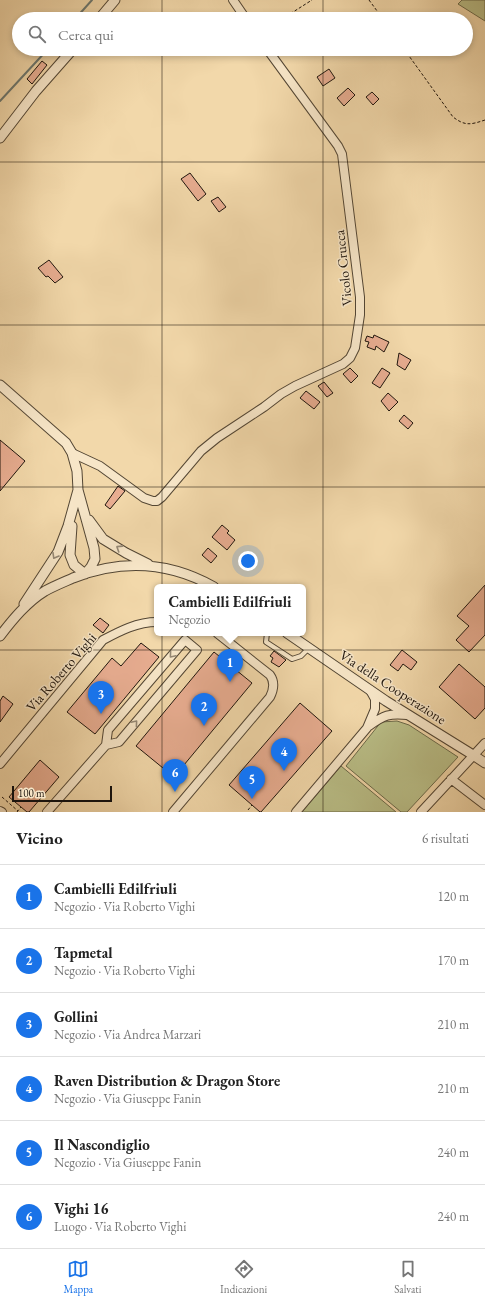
<!DOCTYPE html>
<html lang="it">
<meta charset="utf-8">
<style>
body{margin:0;font-family:"EB Garamond",serif;background:#f6f6f6;color:#222}
.scale{position:absolute;left:12px;bottom:10px;width:100px;box-sizing:border-box;padding-left:4px;border:2px solid #1e150d;border-top:0;font-size:11px;line-height:14px;white-space:nowrap;color:#1e150d;-webkit-text-stroke:3px #f7e6c8;paint-order:stroke}
.you{position:absolute;left:248px;top:561px;width:14px;height:14px;margin:-10px;border:3px solid #fff;border-radius:50%;background:#1a73e8;box-shadow:0 0 0 6px #1a73e833}
.badge{display:grid;place-items:center;width:26px;height:26px;border-radius:50%;background:#1a73e8;color:#fff;font-size:13px;font-weight:700}
.pin{position:absolute;translate:-50% -33px;filter:drop-shadow(0 1px 2px #0008)}
.pin::after{content:'';position:absolute;top:21px;width:14px;height:12px;background:inherit;clip-path:polygon(0 0,100% 0,50% 100%)}
.popup{position:absolute;left:154px;top:584px;width:152px;height:52px;box-sizing:border-box;display:grid;place-content:center;border-radius:6px;background:#fff;filter:drop-shadow(0 1px 3px #0005);font-size:13px;white-space:nowrap;color:#767676}
.popup b{font-size:15px;color:#222}
.popup::after{content:'';position:absolute;left:50%;top:100%;margin-left:-8px;border:8px solid transparent;border-top-color:#fff}
.list{margin:0;padding:0;list-style:none}
h2{display:flex;justify-content:space-between;align-items:center;height:52px;margin:0;padding:0 16px;font-size:17px}
h2 small{font-size:13px;font-weight:400;color:#767676}
.list li{display:grid;grid-template-columns:26px 1fr auto;gap:12px;align-items:center;box-sizing:border-box;height:64px;padding:0 16px;border-top:1px solid #e0e0e0}
.list b{display:block;font-size:15px;white-space:nowrap}
.list p{margin:0;font-size:13px;white-space:nowrap;color:#767676}
.list em{font-size:13px;font-style:normal;color:#767676}
.icon{flex:none;width:22px;height:22px;fill:none;stroke:currentColor;stroke-width:2;stroke-linecap:round;stroke-linejoin:round}
.map{position:relative;flex:none;width:485px;height:812px;overflow:hidden}
.search{position:absolute;background:#fff;box-shadow:0 2px 6px #0003;left:12px;right:12px;top:12px;height:44px;display:flex;align-items:center;gap:10px;box-sizing:border-box;padding:0 14px;border-radius:22px;color:#767676;font-size:15px}
.sheet{height:436px;background:#fff}
nav{display:flex;justify-content:space-around;align-items:center;box-sizing:border-box;height:56px;border-top:1px solid #e0e0e0;background:#fff;font-size:11px;color:#767676}
nav a{display:grid;justify-items:center;gap:2px}
nav .on{color:#1a73e8}
.map>svg:first-child{display:block}
</style>
<div class="map">
<svg width="485" height="812" viewBox="0 0 485 812">
<rect width="100%" height="100%" fill="#f2d8aa"/>
<filter id="stains"><feTurbulence type="fractalNoise" baseFrequency=".005" numOctaves="4"/><feColorMatrix values="0 0 0 0 .2 0 0 0 0 .09 0 0 0 0 .02 0 0 0 .5 -.17"/></filter>
<radialGradient id="worn" r=".72"><stop offset=".6" stop-color="#630" stop-opacity="0"/><stop offset="1" stop-color="#630" stop-opacity=".3"/></radialGradient>
<!-- green -->
<path fill="#babf88" stroke="#6c6a4a" d="M462,0h23v21l-27,-17z
M397,721l12,4 49,32 -51,55h-6l-55,-46 35,-44z
M341,766l55,46h-94z"/>
<g fill="none" stroke-linecap="round" stroke-linejoin="round">
<!-- stream -->
<path stroke="#6b7770" stroke-width="2" d="M75,19l17,-19
M0,101l48,-52"/>
</g>
<!-- building -->
<path fill="#e8ad91" stroke="#1e150d" d="M42,61l5,4 -15,19 -5,-5z
M329,69l6,9 -12,8 -6,-9z
M348,88l7,7 -11,11 -7,-8z
M372,92l7,7 -6,6 -7,-8z
M190,173l16,21 -8,7 -17,-22z
M218,197l8,10 -7,5 -8,-11z
M49,260l14,17 -8,6 -7,-7 -2,1 -8,-9z
M374,335l15,7 -5,10 -8,-6 -1,4 -8,-3 2,-5 -4,-1 2,-5 6,2z
M399,353l12,7 -6,10 -8,-5z
M350,368l8,8 -7,7 -8,-9z
M382,368l8,5 -10,15 -8,-5z
M324,382l9,11 -6,4 -9,-11z
M306,391l14,11 -6,7 -14,-11z
M388,393l10,9 -9,9 -8,-10z
M404,415l9,8 -5,6 -9,-8z
M0,440l25,21 -25,30z
M118,486l7,5 -15,18 -5,-4z
M222,525l7,6 -2,2 8,7 -8,10 -15,-13z
M208,548l9,8 -6,7 -9,-8z
M485,585v50l-16,17 -13,-12 13,-14 -12,-10z
M100,618l9,7 -6,8 -10,-8z
M141,643l18,14 -64,77 -28,-22 45,-54 9,8z
M402,650l15,12 -6,8 -8,-6 -5,7 -8,-6z
M274,651l12,9 -7,7 -8,-5 2,-4 -3,-2z
M214,652l38,31 -78,94 -38,-31z
M459,664l26,23v21l-10,11 -36,-32z
M3,696l10,8 -13,18v-21z
M300,703l32,28 -71,81h-1l-31,-27z
M40,760l19,17 -30,35h-2l-18,-15z"/>
<g fill="none" stroke-linecap="round" stroke-linejoin="round">
<defs>
<path id="service" d="M267,633l-1,9 26,17 9,-3 8,-8"/>
<path id="minor" d="M233,0l13,19
M72,453l28,13 44,32 9,3h4l5,-4 39,-46 16,-13 47,-31 17,-13 14,-8 48,-22 7,-6 5,-10 5,-33v-18l-18,-143 -4,-8 -71,-97
M369,726c15,-11 20,-13 39,-11
M0,764l103,-124c17,-9 34,-18 54,-18
M451,779l34,26
M0,811l2,1
M47,812l59,-67 2,-15 77,-90 12,10 -78,92 -13,3
M173,812l97,-115c4,-8 5,-15 0,-22l-53,-42
M296,812l71,-84 8,-19v-10l-5,-9
M421,812l64,-69"/>
<path id="tertiary" d="M99,19l16,-19
M0,138l36,-47 37,-42
M0,385l66,58 6,10 5,18 1,19 16,58 1,11 -4,8 -6,7
M89,520l14,19 23,14 22,11
M72,526l-2,29 4,10 11,9
M24,604l34,-52 10,-26 10,-36
M287,633l99,68 87,54 12,8
M0,636c13,-17 27,-34 45,-45 9,-5 19,-9 28,-13 49,-19 95,-17 141,9"/>
</defs>
<!-- service casing -->
<use href="#service" stroke="#534634" stroke-width="6"/>
<!-- minor casing -->
<use href="#minor" stroke="#534634" stroke-width="10"/>
<!-- tertiary casing -->
<use href="#tertiary" stroke="#534634" stroke-width="11"/>
<!-- path -->
<path stroke="#1e150d" stroke-width="1" stroke-dasharray="3 2" stroke-linecap="butt" d="M369,0l14,19
M282,19l30,-19
M404,49l49,68c12,9 17,8 32,3
M2,797l16,14
M248,810l4,-5
M17,812l4,-5"/>
<!-- service -->
<use href="#service" stroke="#f7e6c8" stroke-width="4"/>
<!-- minor -->
<use href="#minor" stroke="#f7e6c8" stroke-width="8"/>
<!-- tertiary -->
<use href="#tertiary" stroke="#f7e6c8" stroke-width="9"/>
</g>
<!-- one-way arrows -->
<defs><path id="oneway-chevron" d="M-2-3.5L2.5 0L-2 3.5" fill="none" stroke-width="1.6" stroke-linecap="round" stroke-linejoin="round"/></defs>
<g stroke="#958874">
<use href="#oneway-chevron" transform="translate(119 548) rotate(-147)"/>
<use href="#oneway-chevron" transform="translate(55 556) rotate(120)"/>
<use href="#oneway-chevron" transform="translate(172 655) rotate(130)"/>
<use href="#oneway-chevron" transform="translate(135 723) rotate(-50)"/>
</g>
<!-- grid -->
<path fill="none" stroke="#1e150d" stroke-width="1" stroke-opacity="0.55" d="M162,0v19M323,0v19M162,49v763M323,49v763M0,162h485M0,325h485M0,487h485M0,650h485"/>
<g text-anchor="middle" stroke-width="3" stroke-linejoin="round" paint-order="stroke">
<!-- street labels -->
<g font-size="14" fill="#1e150d" stroke="#f7e6c8">
<text transform="translate(343 268) rotate(-96)" y="5">Vicolo Crucca</text>
<text transform="translate(61 672) rotate(-49)" y="5">Via Roberto Vighi</text>
<text transform="translate(393 687) rotate(33)" y="5">Via della Cooperazione</text>
</g>
</g>
<rect width="100%" height="100%" filter="url(#stains)"/>
<rect width="100%" height="100%" fill="url(#worn)"/>
</svg>
<div class="scale">100 m</div>
<div class="you"></div>
<div class="pin badge" style="left:230px;top:682px">1</div>
<div class="popup"><b>Cambielli Edilfriuli</b>Negozio</div>
<div class="pin badge" style="left:204px;top:726px">2</div>
<div class="pin badge" style="left:101px;top:714px">3</div>
<div class="pin badge" style="left:284px;top:771px">4</div>
<div class="pin badge" style="left:252px;top:799px">5</div>
<div class="pin badge" style="left:175px;top:792px">6</div>
<div class="search"><svg class="icon" aria-label="search" viewBox="0 0 24 24"><circle cx="10" cy="10" r="6"/><path d="M15 15l6 6"/></svg>Cerca qui</div>
</div>
<section class="sheet">
<h2>Vicino<small>6 risultati</small></h2>
<ul class="list">
<li><span class="badge">1</span><div><b>Cambielli Edilfriuli</b><p>Negozio · Via Roberto Vighi</p></div><em>120 m</em></li>
<li><span class="badge">2</span><div><b>Tapmetal</b><p>Negozio · Via Roberto Vighi</p></div><em>170 m</em></li>
<li><span class="badge">3</span><div><b>Gollini</b><p>Negozio · Via Andrea Marzari</p></div><em>210 m</em></li>
<li><span class="badge">4</span><div><b>Raven Distribution &amp; Dragon Store</b><p>Negozio · Via Giuseppe Fanin</p></div><em>210 m</em></li>
<li><span class="badge">5</span><div><b>Il Nascondiglio</b><p>Negozio · Via Giuseppe Fanin</p></div><em>240 m</em></li>
<li><span class="badge">6</span><div><b>Vighi 16</b><p>Luogo · Via Roberto Vighi</p></div><em>240 m</em></li>
</ul>
</section>
<nav>
<a class="on"><svg class="icon" aria-label="map" viewBox="0 0 24 24"><path d="M3 6l6-2 6 2 6-2v14l-6 2-6-2-6 2zM9 4v14M15 6v14"/></svg>Mappa</a>
<a><svg class="icon" aria-label="directions" viewBox="0 0 24 24"><path d="M12 3l9 9-9 9-9-9zM9 14v-3h6M13 9l2 2-2 2"/></svg>Indicazioni</a>
<a><svg class="icon" aria-label="saved" viewBox="0 0 24 24"><path d="M7 4h10v16l-5-4-5 4z"/></svg>Salvati</a>
</nav>
